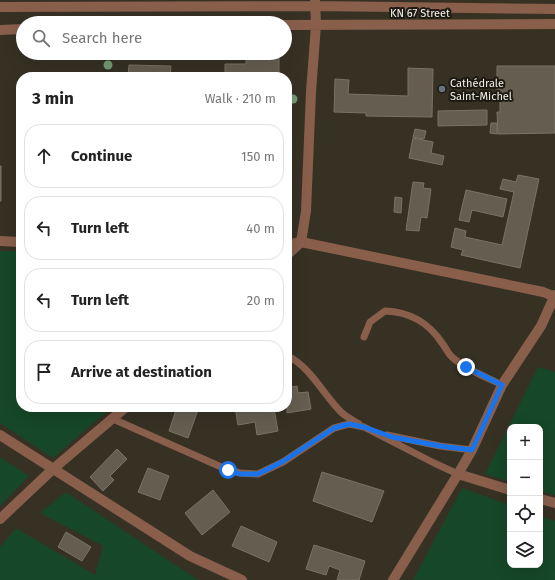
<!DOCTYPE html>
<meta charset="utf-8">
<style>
body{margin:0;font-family:"Fira Sans",sans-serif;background:#f2f2f2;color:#222}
.controls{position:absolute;right:12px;bottom:12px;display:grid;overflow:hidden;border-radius:8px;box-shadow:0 4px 16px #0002}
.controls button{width:36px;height:36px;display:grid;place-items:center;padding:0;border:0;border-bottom:1px solid #e0e0e0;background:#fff;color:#222;font:20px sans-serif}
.stop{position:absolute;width:12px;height:12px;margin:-9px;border:3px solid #1a73e8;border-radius:50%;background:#fff}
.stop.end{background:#1a73e8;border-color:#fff;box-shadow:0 1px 4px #0008}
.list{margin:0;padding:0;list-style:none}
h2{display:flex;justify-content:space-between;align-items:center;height:52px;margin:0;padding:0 16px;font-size:17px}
h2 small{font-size:13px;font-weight:400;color:#767676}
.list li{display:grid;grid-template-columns:26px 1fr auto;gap:12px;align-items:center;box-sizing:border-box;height:64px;margin:0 8px 8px;padding:0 8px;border:1px solid #e0e0e0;border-radius:16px}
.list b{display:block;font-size:15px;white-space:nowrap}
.list em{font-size:13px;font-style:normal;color:#767676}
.icon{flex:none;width:22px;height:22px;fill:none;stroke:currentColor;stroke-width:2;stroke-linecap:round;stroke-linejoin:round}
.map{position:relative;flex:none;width:555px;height:580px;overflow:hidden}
.search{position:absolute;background:#fff;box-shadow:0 4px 16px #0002;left:16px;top:16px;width:276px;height:44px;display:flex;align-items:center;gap:10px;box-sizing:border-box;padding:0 14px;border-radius:22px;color:#767676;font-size:15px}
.panel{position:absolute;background:#fff;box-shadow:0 4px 16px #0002;left:16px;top:72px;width:276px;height:340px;border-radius:16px}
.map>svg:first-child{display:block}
</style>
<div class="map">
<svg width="555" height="580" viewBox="0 0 555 580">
<rect width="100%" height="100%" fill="#373124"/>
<!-- green -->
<path fill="#164728" d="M0,251h21v156h91l-59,51 -53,-35z
M538,367l17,5v123l-15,-4v-64h-30v55l-25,-8z
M0,457l29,19 -29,30z
M462,488l48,17v60h30v-49l15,5v59h-142z
M66,492l132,88h-198v-33l16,-19 79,47 8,-29 -63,-33z"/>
<!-- building -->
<path fill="#655e50" stroke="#7a7365" d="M279,56v21h-54v-13h21v-7z
M129,65l42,1 -1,11h-42z
M497,66h58v67l-57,1 -1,-22h3v-22h-3z
M408,68l25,1 -1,48 -66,-1v-3l-32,-1 1,-33 14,1 -1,14 60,2z
M487,110v15l-49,1v-15z
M491,123h6v11l-7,-1z
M415,129l11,2 -2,8 -11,-2z
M413,138l20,4 -2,11 13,3 -2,9 -33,-7z
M0,166h1v35h-1z
M518,175l21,4 -19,89 -59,-13 2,-5 -12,-3 4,-19 11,3 -1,6 37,8 12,-53 -14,-3 3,-10 13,3z
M413,182l11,1 -1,5 8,1 -4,29 -6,-1 -2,14 -13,-1z
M466,190l41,9 -4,18 -31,-7 -3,12 -10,-2z
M395,197l7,1 -1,15 -7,-1z
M297,386l1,7 10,-1 3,17 -24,4v-25z
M177,407h22l-11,31 -19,-7z
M235,407h47l-8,1 4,23 -21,4 -2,-13 -17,3z
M117,449l10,10 -17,17 4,4 -11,11 -13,-14z
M148,468l21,8 -9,24 -22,-8z
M322,472l62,19 -12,31 -59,-21z
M213,490l17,22 -28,23 -17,-22z
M241,526l36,16 -8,20 -37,-16z
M66,532l25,15 -9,14 -24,-14z
M314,545l51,16 -6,19h-22l3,-10 -11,-4 -3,9 -20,-6z"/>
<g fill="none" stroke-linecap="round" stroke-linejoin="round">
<!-- service -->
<path stroke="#895f4c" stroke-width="7" d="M364,337l6,-15 15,-11c25,1 43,11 57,32 4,5 6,11 11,15 14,12 33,19 49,27
M288,356c23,12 35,38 53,56 5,5 12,8 18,12
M113,419l115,51 12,3 18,1 25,-12 51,-34 15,-4 15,3 70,36 24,11
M387,435l53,11 32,4"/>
<!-- minor -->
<path stroke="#895f4c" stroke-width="10" d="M0,7l316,-1 239,3
M285,25l270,-1
M0,30l23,-1
M0,241l21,1
M287,245l14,-3 242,50 12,5
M287,255l14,-13 5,-31 5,-119 5,-67 -1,-25
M0,435l190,121 52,24
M458,474l52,16
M540,499l15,4
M0,519l53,-50 73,-62
M393,580l65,-106 14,-24 30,-65 39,-59 14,-31"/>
</g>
<!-- trees -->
<g fill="#749c77">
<circle cx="108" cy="65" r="4.5"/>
<circle cx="293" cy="99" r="4.5"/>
</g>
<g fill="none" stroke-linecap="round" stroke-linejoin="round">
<!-- route -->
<path stroke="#1a73e8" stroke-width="5" d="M228,470l12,4h18l24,-12 52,-34 15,-4 15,3 28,10 48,9 32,4 30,-65 -36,-18"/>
</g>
<!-- markers -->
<circle fill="#6b7280" stroke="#1c1913" stroke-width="1.5" cx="442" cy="89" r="4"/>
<g text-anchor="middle" stroke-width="4" stroke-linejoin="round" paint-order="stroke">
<!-- street labels -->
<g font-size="11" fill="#f5f1e9" stroke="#1c1913">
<text x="420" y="17">KN 67 Street</text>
</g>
<!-- poi labels -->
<g font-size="11" fill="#f5f1e9" stroke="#1c1913" text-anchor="start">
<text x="450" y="87">Cathédrale<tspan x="450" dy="13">Saint-Michel</tspan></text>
</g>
</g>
</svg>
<div class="controls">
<button>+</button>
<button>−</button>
<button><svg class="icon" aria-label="locate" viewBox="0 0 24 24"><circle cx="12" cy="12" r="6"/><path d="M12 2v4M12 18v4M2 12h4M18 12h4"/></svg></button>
<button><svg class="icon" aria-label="layers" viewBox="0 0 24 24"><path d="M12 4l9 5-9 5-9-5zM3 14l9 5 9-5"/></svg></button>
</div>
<div class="stop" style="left:228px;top:470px"></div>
<div class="stop end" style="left:466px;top:367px"></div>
<div class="search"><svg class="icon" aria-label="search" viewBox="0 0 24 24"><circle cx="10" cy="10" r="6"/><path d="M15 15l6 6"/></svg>Search here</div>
<section class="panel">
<h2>3 min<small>Walk · 210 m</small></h2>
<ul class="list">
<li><svg class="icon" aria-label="ahead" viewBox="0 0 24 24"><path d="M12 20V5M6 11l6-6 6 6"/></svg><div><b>Continue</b></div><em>150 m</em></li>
<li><svg class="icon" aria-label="left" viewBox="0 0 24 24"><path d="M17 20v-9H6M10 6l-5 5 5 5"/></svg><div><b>Turn left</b></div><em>40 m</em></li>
<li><svg class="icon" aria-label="left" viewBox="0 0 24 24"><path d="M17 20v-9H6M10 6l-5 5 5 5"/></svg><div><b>Turn left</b></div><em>20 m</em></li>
<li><svg class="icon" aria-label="arrive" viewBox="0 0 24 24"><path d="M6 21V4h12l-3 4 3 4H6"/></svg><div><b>Arrive at destination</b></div></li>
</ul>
</section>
</div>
